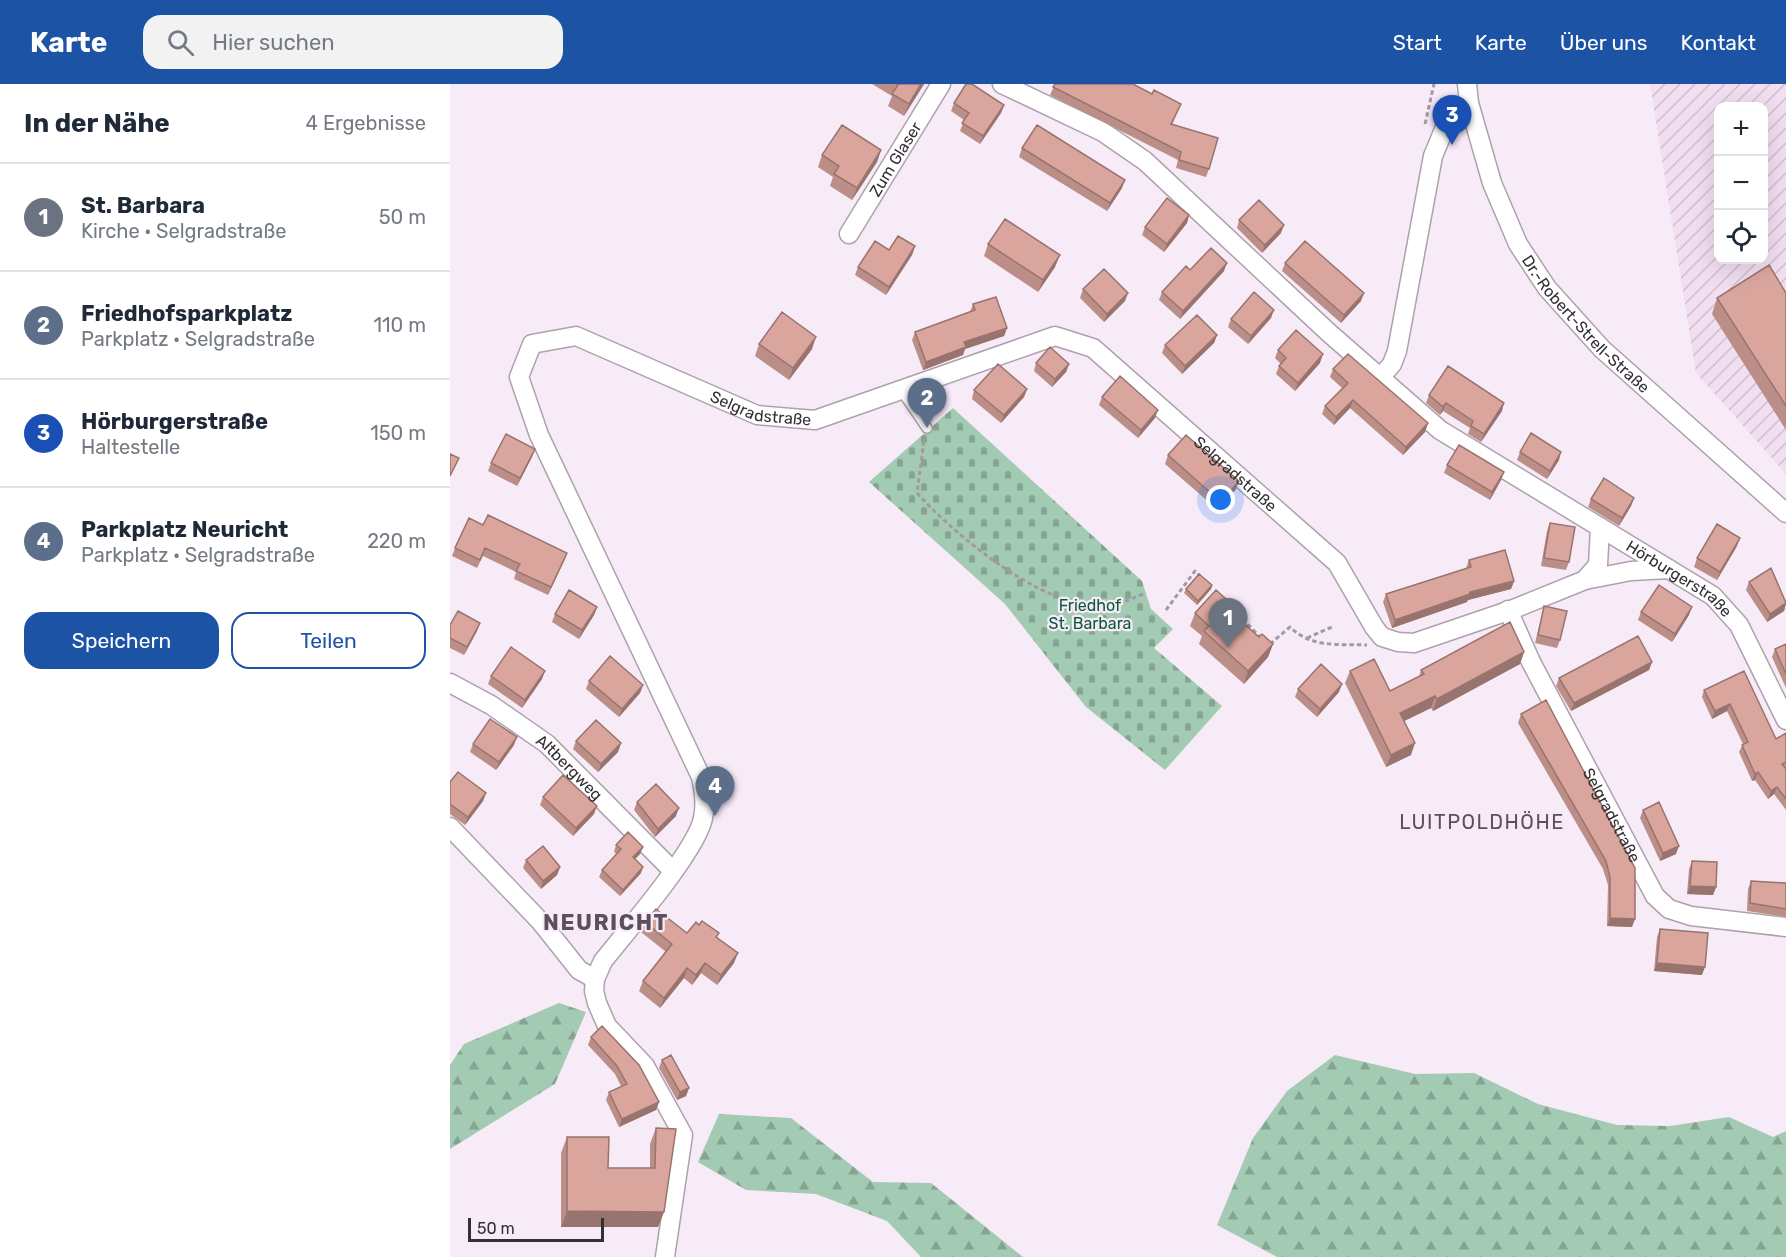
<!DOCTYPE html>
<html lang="de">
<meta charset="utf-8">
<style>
body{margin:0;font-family:Rubik,sans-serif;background:#f2f2f3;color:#1f2937}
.controls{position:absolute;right:18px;top:18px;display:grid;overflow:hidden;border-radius:12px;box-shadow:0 6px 24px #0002}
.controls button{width:54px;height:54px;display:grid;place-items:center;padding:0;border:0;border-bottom:2px solid #e0e1e3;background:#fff;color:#1f2937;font:30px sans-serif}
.scale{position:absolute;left:18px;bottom:15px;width:136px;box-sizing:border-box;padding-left:6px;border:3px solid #342f34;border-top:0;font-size:16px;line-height:21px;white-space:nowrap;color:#342f34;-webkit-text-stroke:4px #f8ebf8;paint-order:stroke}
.you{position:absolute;left:771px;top:416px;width:21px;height:21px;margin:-15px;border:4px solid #fff;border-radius:50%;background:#1a73e8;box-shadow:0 0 0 9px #1a73e833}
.badge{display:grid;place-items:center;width:39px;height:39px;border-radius:50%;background:#1d53a5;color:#fff;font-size:20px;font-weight:700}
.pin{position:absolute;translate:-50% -50px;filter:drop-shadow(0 2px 3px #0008)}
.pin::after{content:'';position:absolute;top:32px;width:21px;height:18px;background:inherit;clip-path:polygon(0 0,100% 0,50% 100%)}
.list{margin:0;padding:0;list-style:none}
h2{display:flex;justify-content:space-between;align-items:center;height:78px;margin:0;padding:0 24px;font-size:26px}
h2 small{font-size:20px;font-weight:400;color:#747a83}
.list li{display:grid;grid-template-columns:39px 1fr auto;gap:18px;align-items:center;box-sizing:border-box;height:108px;padding:0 24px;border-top:2px solid #e0e1e3}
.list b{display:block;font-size:22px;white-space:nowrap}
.list p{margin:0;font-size:20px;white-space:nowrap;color:#747a83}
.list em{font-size:20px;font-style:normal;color:#747a83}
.actions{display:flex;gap:12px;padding:18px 24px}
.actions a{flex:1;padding:14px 0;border:2px solid #1d53a5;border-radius:18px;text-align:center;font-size:21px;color:#1d53a5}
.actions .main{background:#1d53a5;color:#fff}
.icon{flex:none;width:33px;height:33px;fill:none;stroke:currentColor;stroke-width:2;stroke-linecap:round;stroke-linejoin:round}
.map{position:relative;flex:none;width:1336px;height:1173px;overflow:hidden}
header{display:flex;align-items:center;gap:36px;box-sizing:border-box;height:84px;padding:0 30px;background:#1d53a5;color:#fff}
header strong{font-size:28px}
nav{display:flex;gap:33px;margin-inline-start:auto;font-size:21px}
.search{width:420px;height:54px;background:#f2f2f3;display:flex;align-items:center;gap:15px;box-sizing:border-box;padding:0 21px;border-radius:18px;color:#747a83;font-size:22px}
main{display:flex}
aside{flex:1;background:#fff}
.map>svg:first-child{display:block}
</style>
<header>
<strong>Karte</strong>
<div class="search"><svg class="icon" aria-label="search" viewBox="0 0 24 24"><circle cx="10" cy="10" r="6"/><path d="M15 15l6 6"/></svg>Hier suchen</div>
<nav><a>Start</a><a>Karte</a><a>Über uns</a><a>Kontakt</a></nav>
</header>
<main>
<aside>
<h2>In der Nähe<small>4 Ergebnisse</small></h2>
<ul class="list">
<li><span class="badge" style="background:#6b7280">1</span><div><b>St. Barbara</b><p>Kirche · Selgradstraße</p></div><em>50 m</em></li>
<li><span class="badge" style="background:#5c6f8a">2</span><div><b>Friedhofsparkplatz</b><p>Parkplatz · Selgradstraße</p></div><em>110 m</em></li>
<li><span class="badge" style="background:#1a4fb4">3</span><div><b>Hörburgerstraße</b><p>Haltestelle</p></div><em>150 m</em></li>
<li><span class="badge" style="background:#5c6f8a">4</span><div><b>Parkplatz Neuricht</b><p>Parkplatz · Selgradstraße</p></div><em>220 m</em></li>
</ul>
<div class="actions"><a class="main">Speichern</a><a>Teilen</a></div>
</aside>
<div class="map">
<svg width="1336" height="1173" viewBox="0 0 1336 1173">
<defs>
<pattern id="industrial-furrows" width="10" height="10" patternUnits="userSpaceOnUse" patternTransform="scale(1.5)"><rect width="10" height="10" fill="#f1def1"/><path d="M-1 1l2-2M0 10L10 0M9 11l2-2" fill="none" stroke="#cfbfcf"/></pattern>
<pattern id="forest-firs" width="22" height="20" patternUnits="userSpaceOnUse" patternTransform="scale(1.5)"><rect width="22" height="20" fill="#a3cab3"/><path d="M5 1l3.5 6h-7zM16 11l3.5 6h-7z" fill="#86a492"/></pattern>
<pattern id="cemetery-stones" width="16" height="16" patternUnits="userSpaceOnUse" patternTransform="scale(1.5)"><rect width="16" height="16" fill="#a3cab3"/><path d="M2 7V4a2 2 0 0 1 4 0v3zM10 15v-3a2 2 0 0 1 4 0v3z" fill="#86a492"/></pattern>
</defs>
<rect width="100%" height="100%" fill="#f8ebf8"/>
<!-- industrial -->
<path fill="url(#industrial-furrows)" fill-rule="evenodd" d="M1200,0h136v390l-90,-101zM1268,22h46v154h-46z"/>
<!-- forest -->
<path fill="url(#forest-firs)" d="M109,919l27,9 -31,72 -105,65v-84l14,-21z
M885,971l80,19 59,-1 64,31 79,21 53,1 59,-9 44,20 13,-6v126h-509l-60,-32 36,-87 34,-47z
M269,1030l72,4 82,64 58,1 92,74h-102l-34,-36 -71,-27 -70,-4 -48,-28z"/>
<!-- cemetery -->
<path fill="url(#cemetery-stones)" d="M503,324l189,173 9,28 22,20 -19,19 68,58 -57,64 -79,-63 -81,-103 -136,-122z"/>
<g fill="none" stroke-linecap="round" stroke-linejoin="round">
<defs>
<path id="lane" d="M451,306l26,38"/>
<g id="street">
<path id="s1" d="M552,0l101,48 42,29 183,171 112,98 273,166 26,29 47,95"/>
<path id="s2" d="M1017,0l2,19 23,80 26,61 29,44 55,61 184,164"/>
<path id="s3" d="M399,150l92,-150"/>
<path d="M930,294l12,-14 5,-13 36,-195 15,-36 21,-17"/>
<path d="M1135,496l13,-15 2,-38"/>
<path id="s4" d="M1058,526l23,52 124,234 14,13 22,7 95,11"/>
<path id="s5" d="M0,599l41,22 56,39 125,126"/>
<path d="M0,743l90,94 39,49 16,9"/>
<path id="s6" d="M215,1173l18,-122 -38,-69 -38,-40 -10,-23 -3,-12 1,-12 8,-18c23,-29 94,-111 100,-143 3,-14 1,-28 -2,-41l-162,-342 -20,-58 13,-33 44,-8 181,79 58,5 240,-84 38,12 244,215 37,64 8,10 16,5 16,1 97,-33 74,-30 46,-9 38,-2"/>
</g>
</defs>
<!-- lane casing -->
<use href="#lane" stroke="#aea1ae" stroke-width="12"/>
<!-- street casing -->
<use href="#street" stroke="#aea1ae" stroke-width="21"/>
<!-- path -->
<path stroke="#a299a2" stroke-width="3" stroke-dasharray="4.5 3" stroke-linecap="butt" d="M975,40l9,-40
M474,357l-7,52c33,37 94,86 141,104 14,5 30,9 44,14l41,-17
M782,524l29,30
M716,526l29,-39 5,5
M857,554l25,-11
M820,560l20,-17c21,21 49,17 77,18"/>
<!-- lane -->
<use href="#lane" stroke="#fff" stroke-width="9"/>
<!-- street -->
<use href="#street" stroke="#fff" stroke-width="18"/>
</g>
<!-- wall -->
<path fill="#bb8e87" d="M422,0h52l-20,32 -16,-10 4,-10z
M605,0l97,10 29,10 -9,21 37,44 -3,8 -30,-9 2,-8 -128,-65z
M504,19l50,2 -3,8 -21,31 -20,-13 4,-11 -13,-9z
M572,64l100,40 -15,23 -88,-54z
M431,66l-4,12 -25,38 -22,-14 3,-9 -15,-10 4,-12z
M739,131l-2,8 -23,29 -22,-17 3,-8z
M789,136l42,13 -19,20 -25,-25z
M538,160l67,23 -17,25 -54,-36z
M465,162l-3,9 -26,40 -31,-20 3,-8 31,-17z
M835,179l76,38 -20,22 -59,-52z
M740,186l34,1 -44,48 -21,-19 3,-8z
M633,205l42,12 -21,21 -24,-24z
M1336,209v137l-74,-116 5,-16z
M523,220l34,24 -3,8 -39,13 -2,6 -40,15 -11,-30 3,-8 55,-20z
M821,234l-23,26 -20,-17 3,-8z
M767,251l-3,8 -32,31 -20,-21 3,-8z
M309,260l53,5 -23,31 -34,-24z
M828,266l42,13 -25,28 -19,-17 3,-8 2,-2 -6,-6z
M586,279l33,1 -3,8 -14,15 -18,-16z
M883,285l95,54 -3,9 -22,23 -53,-47 -16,17 -12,-11 3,-8 17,-18 -12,-11z
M577,305l-3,8 -23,26 -29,-24 2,-9z
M979,311l73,16 -21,31 -13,-8 2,-6 -27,-17 -3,4 -14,-12z
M652,313l53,21 -17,20 -39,-33z
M1070,368l39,8 -12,19 -30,-19z
M718,371l71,26 -3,8 -18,21 -53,-46z
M82,373l-15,29 -29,-15 3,-8z
M997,381l57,7 -3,8 -11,20 -46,-27z
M1184,414l-3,8 -12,20 -31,-19 3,-8z
M1100,439l19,39 -3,8 -25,-4 6,-35z
M33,441l84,28 -19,42 -34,-16 2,-7 -33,-16 -6,12 -25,-12 3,-8z
M1287,462l-20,34 -23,-13 3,-9z
M1019,476l45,21 -3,8 -43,11 -1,2 -75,26 -9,-26 3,-8 80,-26z
M1299,498l37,19v3l-2,7 -17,11 -21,-32z
M762,501l-1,4 -14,16 -13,-12 2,-4z
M1094,522l16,34 -3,8 -22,-5 7,-29z
M147,523l-3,8 -15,24 -27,-17 3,-8z
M1191,528l48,3 -17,27 -34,-22z
M745,529h37l27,24 14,7 -5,13 -24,27 -45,-40 3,-8 -12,-10z
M0,541l27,6 -13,24 -14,-7z
M1336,560v44l-14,-31 3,-8z
M1074,568l-4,12 -87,47 -2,-3 -27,13 7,34 -25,12 -41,-84 5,-12 40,20 29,-14 2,-7z
M1202,578l-3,8 -78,41 -15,-25 3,-8z
M1294,587l32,68 10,-6v77l-12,-16 -6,5 -13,-19 -3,1 -13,-29 4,-8 -16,-33 -15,8 -10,-22 2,-7z
M41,592l51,3 -20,29 -34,-24z
M139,597l54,4 -3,8 -21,24 -33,-28z
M848,605l41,3 -22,25 -22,-20z
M1096,616l86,227 -25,-1 1,-41 -5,-16 -85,-146 3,-9z
M126,657l45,2 -3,9 -20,20 -25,-23z
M23,660l41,1 -18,25 -26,-18z
M0,698l36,11 -3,8 -18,24 -15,-11z
M93,713l51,17 -21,22 -33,-31z
M187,718l39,14 -21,21 -21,-27z
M1193,726l33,44 -16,7 -20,-43z
M166,761l27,2 -3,7 -5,5 6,14 -21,23 -21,-19 3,-7 15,-16 -3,-2z
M76,776l34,7 -3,8 -16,14 -18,-21z
M1242,777l24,26 -3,8 -26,-1 2,-25z
M1301,797l35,2v34l-39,-6 1,-22z
M195,838l42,11 12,-8 20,8 -2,4 17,26 -17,22 -16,-12 -9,12 -8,-7 -24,30 -21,-17 4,-10 23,-29 -25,-20z
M1210,845l42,46 -48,-4 3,-34z
M141,953l68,65 -3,8 -37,17 -13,-27 3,-8 12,-6 -6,-12 -27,-29z
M212,976l27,28 -3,8 -9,4 -18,-32z
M206,1044l8,84 -6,15h-97v-74l6,-16 41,31h42v-24z"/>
<!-- shaded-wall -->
<path fill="#99746e" d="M471,0h3l-20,32 5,-12z
M554,21l-3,8 -21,31 3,-8z
M431,66l-4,12 -25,38 5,-12z
M675,96l-3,8 -15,23 3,-8z
M739,131l-2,8 -23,29 3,-8z
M834,141l-3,8 -19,20 3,-8z
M465,162l-3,9 -26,40 3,-8z
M610,171l-5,12 -17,25 5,-12z
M777,179l-3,8 -44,48 3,-8z
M678,209l-3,8 -21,21 3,-8z
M914,209l-3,8 -20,22 3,-8z
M824,226l-3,8 -23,26 3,-8z
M557,244l-3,8 -39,13 -2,6 -40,15 3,-8 38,-20z
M767,251l-3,8 -32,31 3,-8z
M366,253l-4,12 -23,31 4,-12z
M873,270l-3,9 -25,28 3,-8z
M619,280l-3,8 -14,15 3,-8z
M577,305l-3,8 -23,26 3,-8z
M903,316l-3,8 -16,17 2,-8z
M996,319l-3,8 -3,4 3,-8z
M1054,319l-2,8 -21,31 3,-8z
M708,326l-3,8 -17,20 3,-8z
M978,339l-3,9 -22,23 3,-8z
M85,365l-3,8 -15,29 3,-8z
M1111,368l-2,8 -12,19 3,-8z
M1054,388l-3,8 -11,20 2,-8z
M789,397l-3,8 -18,21 3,-8z
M1184,414l-3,8 -12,20 3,-8z
M1290,454l-3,8 -20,34 3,-8z
M117,469l-3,8 -16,34 3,-8z
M1064,497l-3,8 -43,11 -1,2 -75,26 3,-8 75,-28z
M762,501l-1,4 -14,16 1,-4z
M1336,519l-2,8 -17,11 3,-8z
M147,523l-3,8 -15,24 3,-9z
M1242,523l-3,8 -17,27 3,-8z
M30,539l-3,8 -13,24 3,-8z
M823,560l-5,13 -24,27 4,-13z
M1074,568l-4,12 -87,47 4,-12z
M1202,578l-3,8 -78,41 3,-8z
M95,587l-3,8 -20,29 3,-8z
M892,600l-3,8 -22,25 3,-8z
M193,601l-3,8 -21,24 3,-8z
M985,612l-4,12 -35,17 4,-12z
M1280,620l-3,7 -15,8 3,-8z
M67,653l-3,8 -18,25 3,-8z
M171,659l-3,9 -20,20 3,-8z
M965,659l-4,12 -25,12 5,-12z
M1308,688l-3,8 -3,1 3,-7z
M1327,703l-3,7 -6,5 3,-8z
M36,709l-3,8 -18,24 3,-8z
M147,722l-3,8 -21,22 3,-8z
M229,724l-3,8 -21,21 3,-8z
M1229,762l-3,8 -16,7 3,-8z
M193,763l-3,7 -10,10 3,-7z
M110,783l-3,8 -16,14 2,-8z
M193,783l-2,6 -21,23 3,-6z
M1240,802l26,1 -3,8 -26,-1z
M1160,834l25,1 -3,8 -25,-1z
M288,869l-4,10 -17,22 4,-10z
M255,879l-4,10 -9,12 4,-10z
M1207,879l48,4 -3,8 -48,-4z
M237,884l-3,10 -24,30 4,-10z
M239,1004l-3,8 -9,4 3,-8z
M209,1018l-3,8 -37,17 3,-8z
M117,1127l97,1 -6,15h-97z"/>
<!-- building -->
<path fill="#daa59d" stroke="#99746e" stroke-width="1.5" d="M446,0h25l-12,20 -17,-10 6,-9z
M516,0h6l32,21 -21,31 -21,-13 7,-10 -15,-10z
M605,0h78l19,10 2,-4 27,14 -10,20 47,14 -9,31 -30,-9 2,-8 -128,-65z
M392,41l39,25 -24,38 -23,-14 5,-8 -17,-11z
M587,41l88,55 -15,23 -88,-55z
M717,114l22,17 -22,29 -22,-17z
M809,116l25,25 -19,20 -26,-25z
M555,135l55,36 -17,25 -55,-36z
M448,152l17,10 -26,41 -31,-20 17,-26 14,9z
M855,157l59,52 -20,22 -59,-52z
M761,164l16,15 -44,48 -21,-19 24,-26 4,4z
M1319,181l17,28v113l-69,-108z
M654,185l24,24 -21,21 -24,-25z
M804,208l20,18 -23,26 -20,-17z
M546,213l11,31 -43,14 2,5 -40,15 -11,-30 60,-22 -2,-6z
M332,228l34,25 -23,31 -34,-24z
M747,231l20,20 -32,31 -20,-21z
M846,246l27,24 -25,29 -19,-17 7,-8 -8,-8z
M600,263l19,17 -14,15 -19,-16z
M898,270l80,69 -22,24 -53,-47 -17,17 -11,-11 23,-23 -15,-14z
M548,280l29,25 -23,26 -30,-25z
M998,282l56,37 -20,31 -13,-8 2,-5 -27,-18 -3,4 -14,-12z
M670,292l38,34 -17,20 -39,-33z
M1081,349l30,19 -11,19 -30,-19z
M56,350l29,15 -15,29 -29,-15z
M736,351l53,46 -18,21 -53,-47z
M1009,361l45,27 -12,20 -45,-27z
M0,370l9,4 -9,18z
M1154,394l30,20 -12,20 -31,-19z
M38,431l79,38 -16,34 -35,-16 4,-7 -35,-16 -5,12 -25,-12 14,-30 14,7z
M1100,439l25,4 -6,35 -25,-4z
M1267,440l23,14 -20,34 -23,-14z
M1055,466l9,31 -44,11v2l-75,26 -9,-26 85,-27 -2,-7z
M1321,484l15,35 -16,11 -21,-32z
M749,490l13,11 -14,16 -12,-12z
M1209,501l33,22 -17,27 -34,-22z
M119,506l28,17 -15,23 -27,-16z
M766,506l19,17 -5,4 29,26 3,-3 11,10 -25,27 -44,-40 5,-5 -14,-13z
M1094,522l23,5 -7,29 -22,-5z
M8,527l22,12 -13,24 -17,-9v-13z
M1060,538l14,30 -87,47 -2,-3 -35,17 15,30 -24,12 -41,-84 24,-12 16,32 34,-17 -3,-4z
M1188,552l14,26 -78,41 -15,-25z
M1336,560v30l-11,-25z
M61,563l34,24 -20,29 -34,-24z
M160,572l33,29 -21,24 -33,-28z
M871,580l21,20 -22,25 -22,-20z
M1294,587l32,68 10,-6v29l-4,2 4,5v30l-9,-12 -6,4 -13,-19 -3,2 -13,-29 6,-3 -18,-38 -15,7 -11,-21z
M1096,616l89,168v51l-25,-1v-41l-4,-16 -85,-147z
M40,635l27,18 -18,25 -26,-18z
M146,636l25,23 -20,21 -25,-23z
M8,688l28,21 -18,24 -18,-13v-22z
M113,691l34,31 -21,22 -33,-31z
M206,700l23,24 -21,21 -21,-27z
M1209,718l20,44 -16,7 -20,-43z
M178,748l15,15 -10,10 10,10 -20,23 -21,-20 19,-21 -5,-4z
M93,762l17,21 -17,14 -17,-21z
M1242,777l25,1 -1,25 -26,-1z
M1301,797l35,2v26l-36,-6z
M206,825l31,24 9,-11 3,3 3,-4 17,12 -3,4 22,16 -17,22 -16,-12 -9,12 -9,-7 -23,30 -21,-17 29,-37 -27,-22z
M1210,845l48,4 -3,34 -48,-4z
M152,942l37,39 20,37 -37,17 -13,-27 18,-8 -10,-18 -26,-29z
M221,971l18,33 -9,4 -18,-32z
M206,1044l20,1 -12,83 -97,-1v-74h42l-1,31h47z"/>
<g text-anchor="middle" stroke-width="4.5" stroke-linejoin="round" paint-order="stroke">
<!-- street labels -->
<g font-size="16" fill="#342f34" stroke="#f8ebf8">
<text dy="6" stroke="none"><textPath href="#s3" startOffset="88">Zum Glaser</textPath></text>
<text dy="6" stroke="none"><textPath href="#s2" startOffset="274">Dr.-Robert-Strell-Straße</textPath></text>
<text dy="6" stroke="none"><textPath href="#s6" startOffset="1263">Selgradstraße</textPath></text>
<text dy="6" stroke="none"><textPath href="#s6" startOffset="1803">Selgradstraße</textPath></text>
<text dy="6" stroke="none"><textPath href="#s1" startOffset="844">Hörburgerstraße</textPath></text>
<text dy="6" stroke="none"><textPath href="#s5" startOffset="147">Altbergweg</textPath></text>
<text dy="6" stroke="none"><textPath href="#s4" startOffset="230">Selgradstraße</textPath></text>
</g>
<!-- park labels -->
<g font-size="16" fill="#065b39" stroke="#f8ebf8">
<text x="640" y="527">Friedhof<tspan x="640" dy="18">St. Barbara</tspan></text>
</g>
<!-- quarter labels -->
<g font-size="20" letter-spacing="1.5" fill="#5b505b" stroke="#f8ebf8">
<text x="1032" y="745">LUITPOLDHÖHE</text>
</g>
<!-- district labels -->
<g font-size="22" font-weight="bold" letter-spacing="1.5" fill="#5b505b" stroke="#f8ebf8">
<text x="156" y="846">NEURICHT</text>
</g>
</g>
</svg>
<div class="controls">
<button>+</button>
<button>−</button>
<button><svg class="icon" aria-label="locate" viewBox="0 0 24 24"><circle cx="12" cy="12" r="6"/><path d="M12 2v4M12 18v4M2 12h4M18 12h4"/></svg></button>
</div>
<div class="scale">50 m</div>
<div class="you"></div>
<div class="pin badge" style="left:778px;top:564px;background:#6b7280">1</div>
<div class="pin badge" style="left:477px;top:344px;background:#5c6f8a">2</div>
<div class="pin badge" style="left:1002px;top:61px;background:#1a4fb4">3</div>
<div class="pin badge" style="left:265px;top:732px;background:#5c6f8a">4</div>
</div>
</main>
